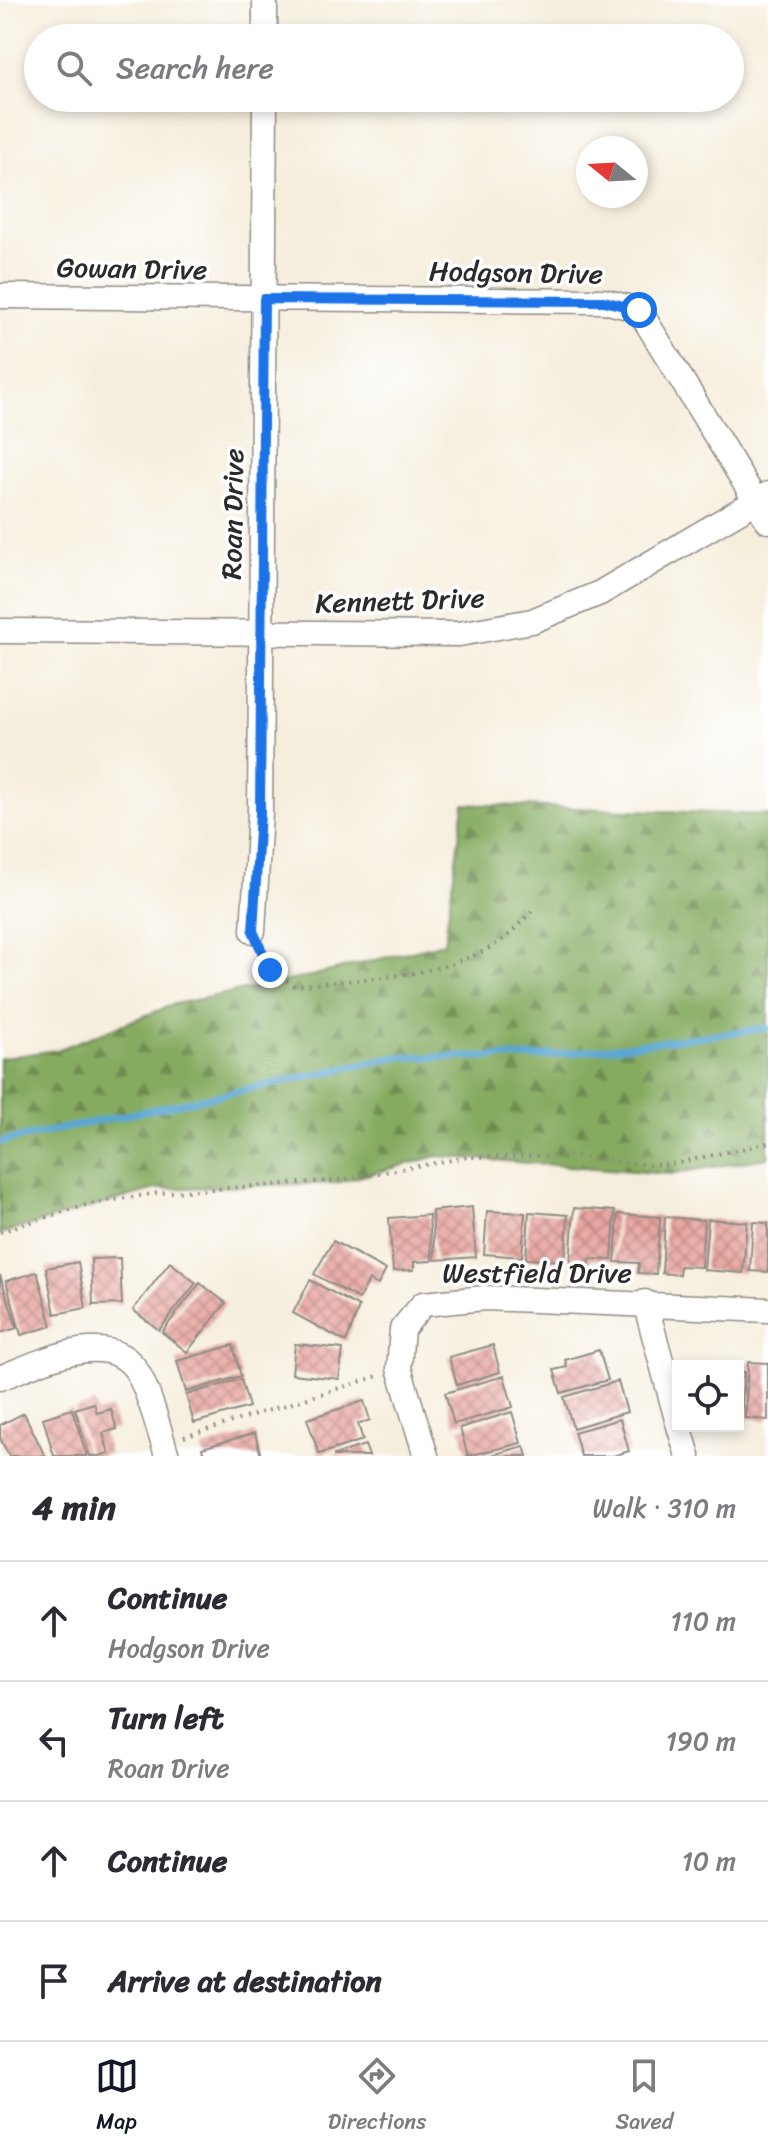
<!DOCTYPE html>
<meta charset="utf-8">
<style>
body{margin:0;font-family:Sriracha,sans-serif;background:#f2f2f3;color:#2b2b33}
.controls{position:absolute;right:24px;bottom:24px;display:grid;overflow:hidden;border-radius:0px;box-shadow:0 4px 12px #0003}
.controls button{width:72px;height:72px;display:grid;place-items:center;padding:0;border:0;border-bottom:2px solid #e1e1e2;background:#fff;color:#2b2b33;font:40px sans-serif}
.compass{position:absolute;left:576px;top:136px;width:72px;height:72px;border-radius:50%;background:#fff;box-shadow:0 4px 12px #0003;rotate:288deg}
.stop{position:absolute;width:24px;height:24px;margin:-18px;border:6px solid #1a73e8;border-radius:50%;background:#fff}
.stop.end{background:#1a73e8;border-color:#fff;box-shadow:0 2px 8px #0008}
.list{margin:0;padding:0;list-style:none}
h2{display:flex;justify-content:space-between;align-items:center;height:104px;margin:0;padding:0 32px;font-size:34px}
h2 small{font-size:26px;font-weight:400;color:#7c7c81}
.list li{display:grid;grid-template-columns:52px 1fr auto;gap:24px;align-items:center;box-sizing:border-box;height:120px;padding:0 32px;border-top:2px solid #e1e1e2}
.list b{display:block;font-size:30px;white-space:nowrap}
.list p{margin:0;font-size:26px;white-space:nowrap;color:#7c7c81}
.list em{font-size:26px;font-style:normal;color:#7c7c81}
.icon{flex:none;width:44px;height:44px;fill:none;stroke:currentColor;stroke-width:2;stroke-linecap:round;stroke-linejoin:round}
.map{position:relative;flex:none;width:768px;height:1456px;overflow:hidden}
.search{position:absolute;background:#fff;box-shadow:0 4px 12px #0003;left:24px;right:24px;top:24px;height:88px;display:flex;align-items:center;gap:20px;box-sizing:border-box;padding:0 28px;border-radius:44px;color:#7c7c81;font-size:30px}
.sheet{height:584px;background:#fff}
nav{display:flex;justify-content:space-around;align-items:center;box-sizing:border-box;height:112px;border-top:2px solid #e1e1e2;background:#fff;font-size:22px;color:#7c7c81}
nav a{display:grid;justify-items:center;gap:4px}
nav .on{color:#111827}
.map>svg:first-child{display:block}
</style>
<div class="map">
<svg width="768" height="1456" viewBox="0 0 768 1456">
<defs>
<pattern id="forest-firs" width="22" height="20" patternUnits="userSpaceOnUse" patternTransform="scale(2)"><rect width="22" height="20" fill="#85ab60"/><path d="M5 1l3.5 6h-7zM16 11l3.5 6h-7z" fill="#6d8b4f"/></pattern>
<pattern id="building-cross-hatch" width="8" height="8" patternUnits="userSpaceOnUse" patternTransform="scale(2)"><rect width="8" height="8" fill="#e9a6a1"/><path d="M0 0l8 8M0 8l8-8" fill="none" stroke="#bd8783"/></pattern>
</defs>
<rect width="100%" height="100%" fill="#fff"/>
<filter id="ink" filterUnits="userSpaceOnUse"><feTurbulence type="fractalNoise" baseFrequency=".0125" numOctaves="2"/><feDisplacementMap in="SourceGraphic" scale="16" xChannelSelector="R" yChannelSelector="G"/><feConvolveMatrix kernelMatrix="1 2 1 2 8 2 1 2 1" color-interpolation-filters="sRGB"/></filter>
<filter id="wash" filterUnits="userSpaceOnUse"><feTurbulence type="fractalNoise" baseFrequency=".006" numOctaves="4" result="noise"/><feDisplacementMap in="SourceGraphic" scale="32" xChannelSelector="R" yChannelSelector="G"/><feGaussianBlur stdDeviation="1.8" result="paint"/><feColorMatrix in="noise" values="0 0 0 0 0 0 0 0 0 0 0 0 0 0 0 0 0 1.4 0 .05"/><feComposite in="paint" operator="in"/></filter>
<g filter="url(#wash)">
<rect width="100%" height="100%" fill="#f6eedd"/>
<!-- forest -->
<path fill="url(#forest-firs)" stroke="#586b46" stroke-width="2" d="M464,804l304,11v343l-97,16 -233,-18 -102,27 -181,6 -155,45v-176l57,-8 118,-46 132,-27 137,-34z"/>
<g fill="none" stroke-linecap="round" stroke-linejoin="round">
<!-- stream -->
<path stroke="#5aa7d3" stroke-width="7" d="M0,1142l397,-85h140l231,-29"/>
</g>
<g id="blocks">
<!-- building -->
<path fill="url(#building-cross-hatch)" d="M472,1207l4,50 -41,3 -3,-49z
M574,1208l41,3 -3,49 -22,-1 -1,7 -19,-1z
M487,1211l38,2 -3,44 -38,-3z
M529,1212l39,3 -3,46 -39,-2z
M618,1214l42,3 -4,57 -18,-1 1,-10 -24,-1z
M429,1215l3,46 -18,1v8l-21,1 -4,-53z
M665,1217l39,3 -3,47 -21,-1 -1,9 -17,-2z
M708,1219l39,3 -4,51 -39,-3z
M753,1222l15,1v49l-18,-1z
M333,1241l53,29 -8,15 -9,-5 -10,19 -45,-25z
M120,1258l2,46 -29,1 -2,-46z
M78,1262l8,46 -31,6 -9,-46z
M170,1262l26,21 -37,47 -26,-20z
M37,1272l15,54 -31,9 -15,-54z
M0,1275l17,53 -17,5z
M310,1280l49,27 -13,35 -53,-29z
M200,1283l26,20 -39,49 -25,-20z
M295,1344l48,5 -4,30 -47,-5z
M233,1345l8,31 -55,16 -9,-31z
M493,1345l7,27 -43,13 -8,-28z
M599,1350l9,30 -47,13 -7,-23 13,-3 -2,-7z
M748,1362l20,1v57l-23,-2z
M738,1372h6l-3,43h-3z
M504,1376l9,31 -59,17 -9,-31z
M241,1379l8,28 -55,16 -8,-28z
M618,1381l9,31 -54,16 -9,-31z
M364,1401l6,19 -12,4 5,16 -44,14 -12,-35z
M94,1403l3,10 14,-4 6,20 -14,4 6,20 -10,3h-9l-15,-47z
M72,1409l15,47h-33l-11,-38z
M512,1412l9,31 -53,13 -8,-28z
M24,1413l21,43h-36l-9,-18v-13z
M620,1419l9,32 -16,5h-32l-7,-24z
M255,1433l6,23h-57l-2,-8z
M365,1445l4,11h-35v-1z
M524,1446l3,10h-35v-1z"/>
</g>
</g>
<g filter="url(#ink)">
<use href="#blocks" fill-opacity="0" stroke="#908c84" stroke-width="2"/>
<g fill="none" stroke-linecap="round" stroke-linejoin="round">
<defs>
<path id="minor" d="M265,38v-38
M0,296l604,5 35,9 129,211
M0,631l459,3 73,-13 68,-28 168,-99
M253,931l7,-118 5,-715
M645,1302l33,121
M0,1378c36,-14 111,-53 138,-5 13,24 21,57 29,83
M679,1426l9,30
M426,1456l-27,-88 3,-39 21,-25 62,-6 283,12"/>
</defs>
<!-- minor casing -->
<use href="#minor" stroke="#908c84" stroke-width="27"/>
<!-- path -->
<path stroke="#908c84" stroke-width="4" stroke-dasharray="2 6" stroke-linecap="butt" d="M262,951l8,19 25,16c66,-8 149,-7 206,-45 12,-8 21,-21 31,-30
M0,1232l89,-28 69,-11 182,-13 128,-23 103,-1 77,9 24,-1 96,-21
M184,1437l194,-61"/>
<!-- minor -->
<use href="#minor" stroke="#fff" stroke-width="24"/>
</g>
</g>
<g fill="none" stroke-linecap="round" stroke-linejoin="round" filter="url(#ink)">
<!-- route -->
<path stroke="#1a73e8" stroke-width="10" d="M270,970l-17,-39 7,-118 4,-514 340,2 35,9"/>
</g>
<g text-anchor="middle" stroke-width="7" stroke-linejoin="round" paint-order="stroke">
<!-- street labels -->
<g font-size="28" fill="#2b2b2b" stroke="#fff">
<text transform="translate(132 268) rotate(1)" y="10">Gowan Drive</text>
<text transform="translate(516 272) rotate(1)" y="10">Hodgson Drive</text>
<text transform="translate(232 514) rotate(-89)" y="10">Roan Drive</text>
<text transform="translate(400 600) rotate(-2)" y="10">Kennett Drive</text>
<text x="537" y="1282">Westfield Drive</text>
</g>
</g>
</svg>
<div class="controls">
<button><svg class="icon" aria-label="locate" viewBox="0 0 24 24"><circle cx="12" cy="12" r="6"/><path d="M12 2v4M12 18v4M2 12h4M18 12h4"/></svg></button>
</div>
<svg class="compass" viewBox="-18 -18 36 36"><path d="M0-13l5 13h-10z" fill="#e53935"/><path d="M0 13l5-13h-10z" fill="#7c7c81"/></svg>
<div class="stop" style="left:639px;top:310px"></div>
<div class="stop end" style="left:270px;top:970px"></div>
<div class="search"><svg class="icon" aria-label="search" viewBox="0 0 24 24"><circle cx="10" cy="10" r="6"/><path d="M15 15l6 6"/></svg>Search here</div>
</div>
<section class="sheet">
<h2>4 min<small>Walk · 310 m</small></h2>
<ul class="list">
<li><svg class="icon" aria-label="ahead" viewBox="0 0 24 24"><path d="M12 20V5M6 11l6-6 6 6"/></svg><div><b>Continue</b><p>Hodgson Drive</p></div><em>110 m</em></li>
<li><svg class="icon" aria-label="left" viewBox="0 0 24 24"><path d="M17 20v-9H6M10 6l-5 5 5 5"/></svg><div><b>Turn left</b><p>Roan Drive</p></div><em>190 m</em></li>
<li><svg class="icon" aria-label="ahead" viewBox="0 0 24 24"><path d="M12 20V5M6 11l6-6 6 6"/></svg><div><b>Continue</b></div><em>10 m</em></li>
<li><svg class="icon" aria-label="arrive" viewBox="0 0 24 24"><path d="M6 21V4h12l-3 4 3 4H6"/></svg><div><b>Arrive at destination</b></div></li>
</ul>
</section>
<nav>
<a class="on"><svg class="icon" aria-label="map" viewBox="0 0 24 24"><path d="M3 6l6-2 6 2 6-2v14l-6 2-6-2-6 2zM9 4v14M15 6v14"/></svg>Map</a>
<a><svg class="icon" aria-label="directions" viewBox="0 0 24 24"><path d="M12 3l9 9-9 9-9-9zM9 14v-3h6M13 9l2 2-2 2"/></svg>Directions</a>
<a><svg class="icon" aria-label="saved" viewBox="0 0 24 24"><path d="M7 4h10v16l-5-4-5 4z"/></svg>Saved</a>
</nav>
